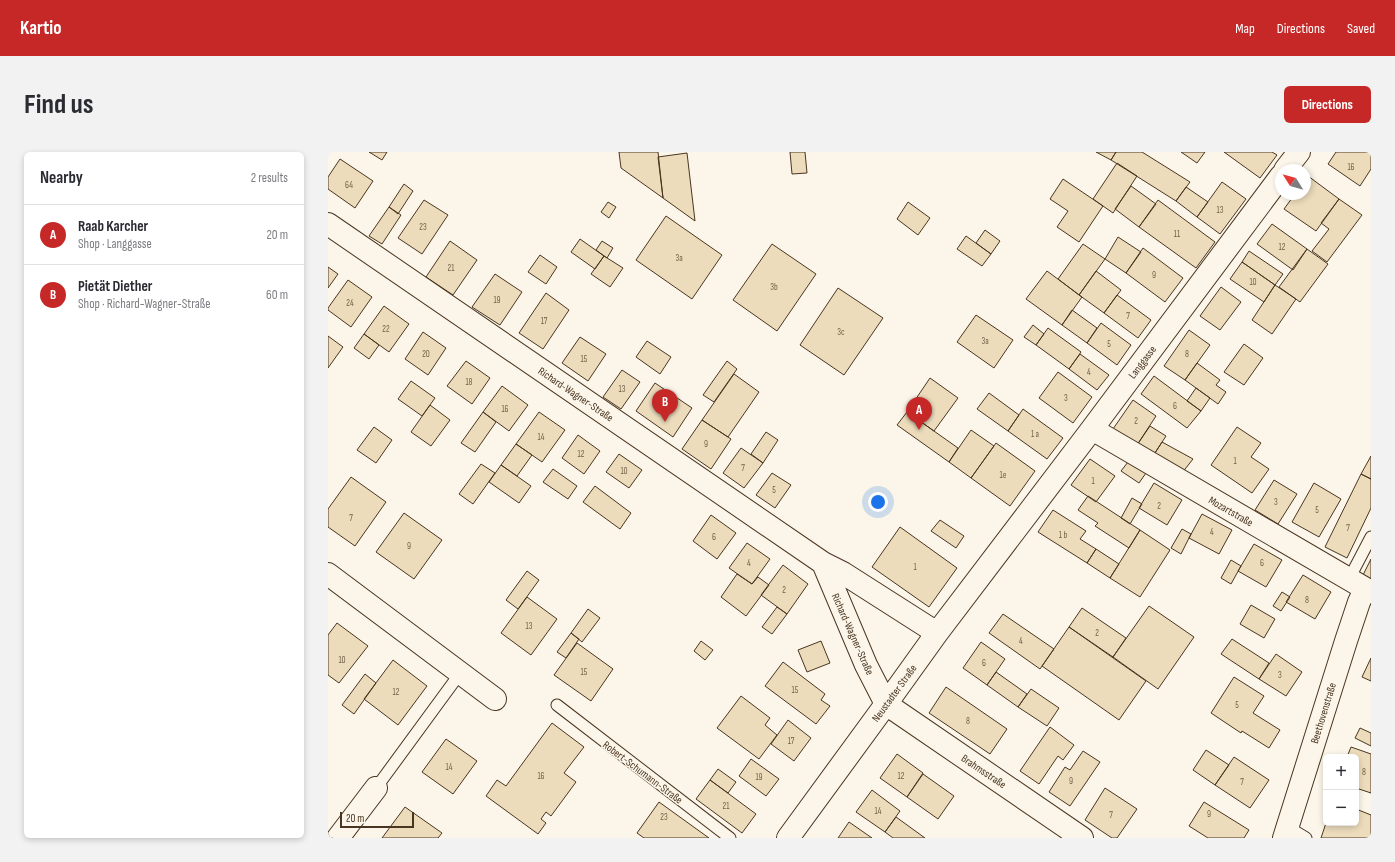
<!DOCTYPE html>
<meta charset="utf-8">
<style>
body{margin:0;font-family:"Sofia Sans Condensed",sans-serif;background:#f2f2f3;color:#2b2b33}
.controls{position:absolute;right:12px;bottom:12px;display:grid;overflow:hidden;border-radius:6px;box-shadow:0 2px 6px #0003}
.controls button{width:36px;height:36px;display:grid;place-items:center;padding:0;border:0;border-bottom:1px solid #e1e1e2;background:#fff;color:#2b2b33;font:20px sans-serif}
.compass{position:absolute;left:947px;top:12px;width:36px;height:36px;border-radius:50%;background:#fff;box-shadow:0 2px 6px #0003;rotate:307deg}
.scale{position:absolute;left:12px;bottom:10px;width:74px;box-sizing:border-box;padding-left:4px;border:2px solid #4a3520;border-top:0;font-size:11px;line-height:14px;white-space:nowrap;color:#4a3520;-webkit-text-stroke:3px #fbf6e9;paint-order:stroke}
.you{position:absolute;left:550px;top:350px;width:14px;height:14px;margin:-10px;border:3px solid #fff;border-radius:50%;background:#1a73e8;box-shadow:0 0 0 6px #1a73e833}
.badge{display:grid;place-items:center;width:26px;height:26px;border-radius:50%;background:#c62828;color:#fff;font-size:13px;font-weight:700}
.pin{position:absolute;translate:-50% -33px;filter:drop-shadow(0 1px 2px #0008)}
.pin::after{content:'';position:absolute;top:21px;width:14px;height:12px;background:inherit;clip-path:polygon(0 0,100% 0,50% 100%)}
.list{margin:0;padding:0;list-style:none}
h2{display:flex;justify-content:space-between;align-items:center;height:52px;margin:0;padding:0 16px;font-size:17px}
h2 small{font-size:13px;font-weight:400;color:#7c7c81}
.list li{display:grid;grid-template-columns:26px 1fr auto;gap:12px;align-items:center;box-sizing:border-box;height:60px;padding:0 16px;border-top:1px solid #e1e1e2}
.list b{display:block;font-size:15px;white-space:nowrap}
.list p{margin:0;font-size:13px;white-space:nowrap;color:#7c7c81}
.list em{font-size:13px;font-style:normal;color:#7c7c81}
.map{position:relative;flex:none;width:1043px;height:686px;overflow:hidden;border-radius:6px}
header{display:flex;align-items:center;gap:24px;box-sizing:border-box;height:56px;padding:0 20px;background:#c62828;color:#fff}
header strong{font-size:19px}
nav{display:flex;gap:22px;margin-inline-start:auto;font-size:14px}
.intro{display:flex;align-items:center;justify-content:space-between;box-sizing:border-box;height:96px;padding:0 24px}
h1{margin:0;font-size:28px}
.button{padding:10px 18px;border-radius:6px;background:#c62828;color:#fff;font-size:14px;font-weight:700}
main{display:flex;gap:24px;padding:0 24px}
aside{flex:1;background:#fff;border-radius:6px;box-shadow:0 2px 6px #0003}
.map>svg:first-child{display:block}
</style>
<header>
<strong>Kartio</strong>
<nav><a>Map</a><a>Directions</a><a>Saved</a></nav>
</header>
<div class="intro"><h1>Find us</h1><a class="button">Directions</a></div>
<main>
<aside>
<h2>Nearby<small>2 results</small></h2>
<ul class="list">
<li><span class="badge">A</span><div><b>Raab Karcher</b><p>Shop · Langgasse</p></div><em>20 m</em></li>
<li><span class="badge">B</span><div><b>Pietät Diether</b><p>Shop · Richard-Wagner-Straße</p></div><em>60 m</em></li>
</ul>
</aside>
<div class="map">
<svg width="1043" height="686" viewBox="0 0 1043 686">
<rect width="100%" height="100%" fill="#fbf6e9"/>
<!-- building -->
<path fill="#ecdcbc" stroke="#4a3520" d="M41,0h18l-5,8z
M291,0h39l5,46 -42,-30z
M462,0h15l2,21 -15,1z
M768,0h20l-5,8z
M788,0h26l48,30 -14,19 -65,-41z
M853,0h24l-8,11z
M896,0h48l5,3 -17,23z
M1008,0h35v17l-11,17 -32,-22z
M359,1l8,68 -32,-23 -5,-41z
M12,7l33,22 -18,27 -27,-19v-12z
M789,11l20,13 -24,37 -20,-14z
M980,24l31,23 -23,32 -32,-22 11,-15h10v-14z
M735,27l40,27 -24,36 -22,-15 11,-16 -18,-12z
M894,30l24,17 -26,35 -23,-17z
M76,32l9,7 -15,23 -9,-7z
M803,34l25,18 -17,23 -24,-18z
M858,35l22,15 -11,15 -21,-16z
M1011,47l23,16 -35,47 -15,-11 17,-22 -8,-6z
M96,48l24,15 -26,39 -24,-16z
M830,48l57,42 -19,26 -57,-41z
M280,50l8,5 -7,11 -8,-6z
M580,50l22,16 -12,17 -21,-16z
M61,55l12,8 -19,29 -13,-8z
M338,64l56,39 -30,44 -56,-39z
M944,72l35,25 -14,21 -36,-26z
M657,78l15,11 -9,13 -15,-11z
M638,84l25,18 -9,12 -25,-17z
M790,85l23,15 -15,21 -21,-14z
M252,87l24,17 -9,13 -24,-17z
M122,89l27,19 -24,35 -27,-18z
M274,89l11,7 -6,10 -11,-8z
M444,92l44,30 -39,57 -44,-31z
M755,92l22,15 -26,36 -21,-16z
M815,96l40,30 -18,24 -39,-29z
M979,97l21,15 -28,38 -21,-15z
M921,99l34,23 -8,11 -33,-23z
M212,103l17,12 -11,17 -18,-12z
M276,104l19,12 -13,19 -19,-13z
M914,110l33,23 -11,17 -34,-23z
M0,115l10,7 -10,14z
M719,119l35,26 -20,28 -36,-26z
M768,119l25,19 -17,23 -25,-18z
M167,122l27,18 -22,33 -28,-18z
M20,128l24,17 -21,30 -23,-17v-2z
M947,133l21,14 -24,35 -20,-14z
M893,135l20,15 -21,28 -20,-14z
M510,136l45,30 -39,57 -44,-30z
M218,141l23,17 -26,39 -24,-16z
M789,143l34,25 -13,18 -34,-25z
M56,154l25,18 -20,28 -25,-18z
M744,158l25,18 -10,15 -25,-18z
M648,163l37,25 -19,28 -37,-26z
M773,171l30,22 -14,20 -30,-22z
M705,173l11,9 -8,11 -12,-8z
M720,176l33,24 -12,17 -33,-24z
M861,178l21,15 -25,35 -21,-14z
M95,180l23,16 -18,27 -23,-16z
M36,182l15,11 -10,14 -15,-11z
M0,184l15,11 -15,21z
M252,185l26,17 -18,27 -26,-18z
M319,189l24,16 -11,17 -24,-17z
M916,192l19,14 -19,27 -20,-13z
M752,202l29,21 -12,15 -28,-21z
M138,209l24,17 -18,26 -25,-18z
M399,209l10,8 -23,33 -11,-7z
M869,211l23,17 -4,5 10,7 -8,12 -33,-24z
M294,218l18,12 -19,27 -18,-12z
M730,220l34,25 -19,26 -34,-25z
M406,222l25,18 -31,45 -26,-17z
M826,224l47,35 -14,17 -46,-34z
M602,226l28,20 -24,33 -27,-19z
M83,229l24,17 -13,18 -24,-17z
M327,231l37,25 -19,29 -37,-26z
M174,234l26,19 -19,26 -26,-19z
M868,236l14,10 -9,13 -14,-10z
M661,241l30,22 -11,16 -31,-22z
M805,248l23,16 -19,29 -24,-16z
M102,253l20,15 -19,26 -20,-14z
M695,257l40,29 -16,21 -39,-28z
M155,260l13,10 -21,30 -14,-9z
M211,260l26,18 -23,32 -26,-18z
M579,260l51,36 -9,14 -52,-37z
M374,268l29,19 -20,30 -29,-20z
M822,274l16,10 -13,20 -16,-11z
M46,275l18,13 -16,23 -19,-13z
M909,275l24,16 -10,14 18,12 -17,24 -41,-28z
M643,278l23,16 -23,32 -22,-16z
M438,280l12,8 -15,23 -12,-9z
M250,283l22,16 -16,23 -22,-16z
M834,290l31,17 -11,14 -29,-17z
M668,291l39,28 -25,35 -39,-28z
M188,292l16,11 -15,21 -16,-11z
M413,296l22,15 -19,25 -21,-15z
M291,302l23,16 -13,18 -23,-16z
M1043,304v23l-10,-5z
M762,307l25,17 -19,26 -25,-17z
M800,310l18,11 -7,10 -18,-12z
M153,312l14,9 -22,31 -14,-10z
M173,313l30,21 -12,17 -30,-21z
M225,317l24,17 -9,13 -25,-17z
M444,321l19,12 -16,23 -19,-13z
M1033,322l10,5v29l-24,50 -22,-11z
M23,325l35,25 -31,44 -27,-19v-18z
M946,328l23,14 -19,30 -23,-14z
M826,331l28,17 -15,25 -28,-17z
M986,331l27,16 -22,38 -27,-15z
M267,334l36,27 -11,16 -37,-27z
M760,344l52,34 -11,18 -34,-22 3,-3 -20,-13z
M804,346l10,6 -12,20 -9,-6z
M725,358l33,21 -6,8 16,10 -9,14 -49,-31z
M76,361l38,27 -28,39 -38,-27z
M874,362l30,16 -13,24 -30,-16z
M383,363l25,18 -19,26 -24,-18z
M612,368l24,16 -8,12 -25,-17z
M572,375l57,41 -28,39 -57,-40z
M854,377l9,5 -10,20 -10,-6z
M812,378l30,20 -30,47 -30,-19z
M419,391l23,16 -18,25 -23,-16z
M926,392l28,16 -16,27 -28,-16z
M768,397l23,15 -9,14 -23,-15z
M1043,407v20l-8,-4z
M903,408l10,6 -10,18 -10,-6z
M455,413l25,19 -21,30 -26,-19z
M199,419l12,9 -21,29 -12,-9z
M409,422l15,10 6,-7 11,8 -23,31 -25,-19z
M975,423l28,17 -16,27 -29,-17z
M954,440l8,5 -9,14 -8,-5z
M199,445l30,22 -26,36 -30,-22z
M923,453l24,14 -11,19 -24,-14z
M821,454l45,31 -36,52 -45,-32z
M449,455l10,7 -15,20 -10,-7z
M754,456l44,30 -13,19 -44,-30z
M260,457l12,9 -18,24 -11,-9z
M675,462l51,35 -14,20 -51,-36z
M9,471l31,23 -29,37 -11,-8v-40z
M741,475l77,54 -27,39 -77,-54z
M243,481l8,6 -13,19 -9,-6z
M904,487l37,24 -10,16 -38,-25z
M373,489l12,9 -8,10 -11,-9z
M493,489l9,22 -23,9 -9,-22z
M653,490l24,17 -18,26 -24,-17z
M249,491l36,26 -22,32 -37,-26z
M948,502l26,18 -16,24 -27,-17z
M1043,506v23l-9,-4z
M65,508l34,26 -29,39 -34,-26z
M455,510l42,32 -4,6 9,6 -14,18 -51,-38z
M668,520l31,22 -9,13 -31,-22z
M37,522l11,9 -22,31 -12,-9z
M906,525l30,19 -11,17 27,17 -11,18 -27,-17 -1,2 -30,-20z
M618,535l61,42 -17,25 -61,-41z
M703,537l28,19 -12,18 -29,-19z
M413,544l29,22 -5,7 12,10 -18,24 -42,-31z
M460,568l23,18 -17,23 -23,-17z
M224,571l32,24 -20,26 12,9 -25,34 -5,-4 -5,7 5,4 -8,11 -52,-38 11,-16 9,6z
M722,575l24,18 -11,15 -5,-4 -19,28 -19,-13z
M1032,576l11,5v13l-16,-8z
M118,587l31,22 -24,33 -31,-22z
M1023,595l20,7v39l-15,-5v-31h-9z
M878,598l23,15 -14,20 -22,-15z
M755,599l17,11 -30,44 -21,-14 16,-25 5,3z
M569,602l26,19 -16,24 -27,-19z
M906,605l35,23 -19,28 -35,-23z
M423,607l28,20 -13,17 -27,-20z
M390,617l18,13 -8,11 -18,-13z
M595,622l31,22 -16,23 -31,-22z
M382,628l46,34 -14,19 -46,-34z
M777,636l32,21 -20,29h-5l-27,-18z
M544,638l28,21 -15,21 -29,-20z
M331,650l50,36h-65l-7,-5z
M876,650l45,28 -5,8h-36l-19,-12z
M77,655l37,26 -4,5h-56z
M1028,657l15,6v23h-50l5,-15h30z
M568,665l29,21h-32l-8,-6z
M521,670l23,16h-34z"/>
<g fill="none" stroke-linecap="round" stroke-linejoin="round">
<defs>
<path id="lane" d="M1021,427l22,-42
M229,553l173,133
M48,636l85,-116
M960,675l18,11"/>
<path id="street" d="M957,18l14,-18
M0,72l495,339 20,10 94,60
M764,277l279,163
M495,411l43,102 20,39 51,-71 155,-204 189,-253
M0,422l167,125
M10,686l38,-50
M956,686l62,-197 13,-39 6,-13"/>
<path id="secondary" d="M460,686l98,-134 196,134"/>
</defs>
<!-- lane casing -->
<use href="#lane" stroke="#4a3520" stroke-width="13"/>
<!-- street casing -->
<use href="#street" stroke="#4a3520" stroke-width="24"/>
<!-- secondary casing -->
<use href="#secondary" stroke="#4a3520" stroke-width="24"/>
<!-- lane -->
<use href="#lane" stroke="#fbf6e9" stroke-width="11"/>
<!-- street -->
<use href="#street" stroke="#fbf6e9" stroke-width="22"/>
<!-- secondary -->
<use href="#secondary" stroke="#fbf6e9" stroke-width="22"/>
</g>
<g text-anchor="middle" stroke-width="3" stroke-linejoin="round" paint-order="stroke">
<!-- number labels -->
<g font-size="9" fill="#725f47">
<text x="1023" y="18">16</text>
<text x="21" y="36">64</text>
<text x="892" y="61">13</text>
<text x="95" y="78">23</text>
<text x="849" y="85">11</text>
<text x="954" y="98">12</text>
<text x="351" y="109">3a</text>
<text x="123" y="119">21</text>
<text x="826" y="126">9</text>
<text x="925" y="133">10</text>
<text x="446" y="138">3b</text>
<text x="169" y="151">19</text>
<text x="22" y="154">24</text>
<text x="800" y="167">7</text>
<text x="216" y="172">17</text>
<text x="58" y="180">22</text>
<text x="513" y="183">3c</text>
<text x="657" y="192">3a</text>
<text x="781" y="195">5</text>
<text x="98" y="205">20</text>
<text x="859" y="205">8</text>
<text x="256" y="210">15</text>
<text x="761" y="223">4</text>
<text x="141" y="233">18</text>
<text x="294" y="240">13</text>
<text x="738" y="249">3</text>
<text x="847" y="257">6</text>
<text x="177" y="260">16</text>
<text x="808" y="272">2</text>
<text x="707" y="285">1 a</text>
<text x="213" y="288">14</text>
<text x="378" y="295">9</text>
<text x="253" y="305">12</text>
<text x="907" y="312">1</text>
<text x="415" y="319">7</text>
<text x="296" y="322">10</text>
<text x="675" y="326">1e</text>
<text x="765" y="332">1</text>
<text x="446" y="341">5</text>
<text x="948" y="353">3</text>
<text x="831" y="357">2</text>
<text x="989" y="361">5</text>
<text x="23" y="369">7</text>
<text x="1020" y="379">7</text>
<text x="884" y="383">4</text>
<text x="735" y="386">1 b</text>
<text x="386" y="388">6</text>
<text x="81" y="397">9</text>
<text x="421" y="414">4</text>
<text x="934" y="414">6</text>
<text x="587" y="418">1</text>
<text x="456" y="441">2</text>
<text x="979" y="451">8</text>
<text x="201" y="477">13</text>
<text x="769" y="484">2</text>
<text x="693" y="492">4</text>
<text x="14" y="511">10</text>
<text x="656" y="514">6</text>
<text x="256" y="523">15</text>
<text x="952" y="526">3</text>
<text x="467" y="541">15</text>
<text x="68" y="543">12</text>
<text x="909" y="556">5</text>
<text x="640" y="572">8</text>
<text x="463" y="592">17</text>
<text x="121" y="618">14</text>
<text x="1036" y="623">8</text>
<text x="213" y="627">16</text>
<text x="573" y="627">12</text>
<text x="431" y="628">19</text>
<text x="743" y="632">9</text>
<text x="914" y="633">7</text>
<text x="398" y="657">21</text>
<text x="550" y="662">14</text>
<text x="881" y="665">9</text>
<text x="783" y="666">7</text>
<text x="336" y="668">23</text>
</g>
<!-- street labels -->
<g font-size="11" fill="#4a3520" stroke="#fbf6e9">
<text transform="translate(814 210) rotate(-53)" y="4">Langgasse</text>
<text transform="translate(248 242) rotate(34)" y="4">Richard-Wagner-Straße</text>
<text transform="translate(903 359) rotate(30)" y="4">Mozartstraße</text>
<text transform="translate(525 482) rotate(66)" y="4">Richard-Wagner-Straße</text>
<text transform="translate(566 541) rotate(-54)" y="4">Neustadter Straße</text>
<text transform="translate(995 561) rotate(-73)" y="4">Beethovenstraße</text>
<text transform="translate(656 619) rotate(34)" y="4">Brahmsstraße</text>
<text transform="translate(315 620) rotate(37)" y="4">Robert-Schumann-Straße</text>
</g>
</g>
</svg>
<div class="controls">
<button>+</button>
<button>−</button>
</div>
<svg class="compass" viewBox="-18 -18 36 36"><path d="M0-13l5 13h-10z" fill="#e53935"/><path d="M0 13l5-13h-10z" fill="#7c7c81"/></svg>
<div class="scale">20 m</div>
<div class="you"></div>
<div class="pin badge" style="left:591px;top:278px">A</div>
<div class="pin badge" style="left:337px;top:270px">B</div>
</div>
</main>
